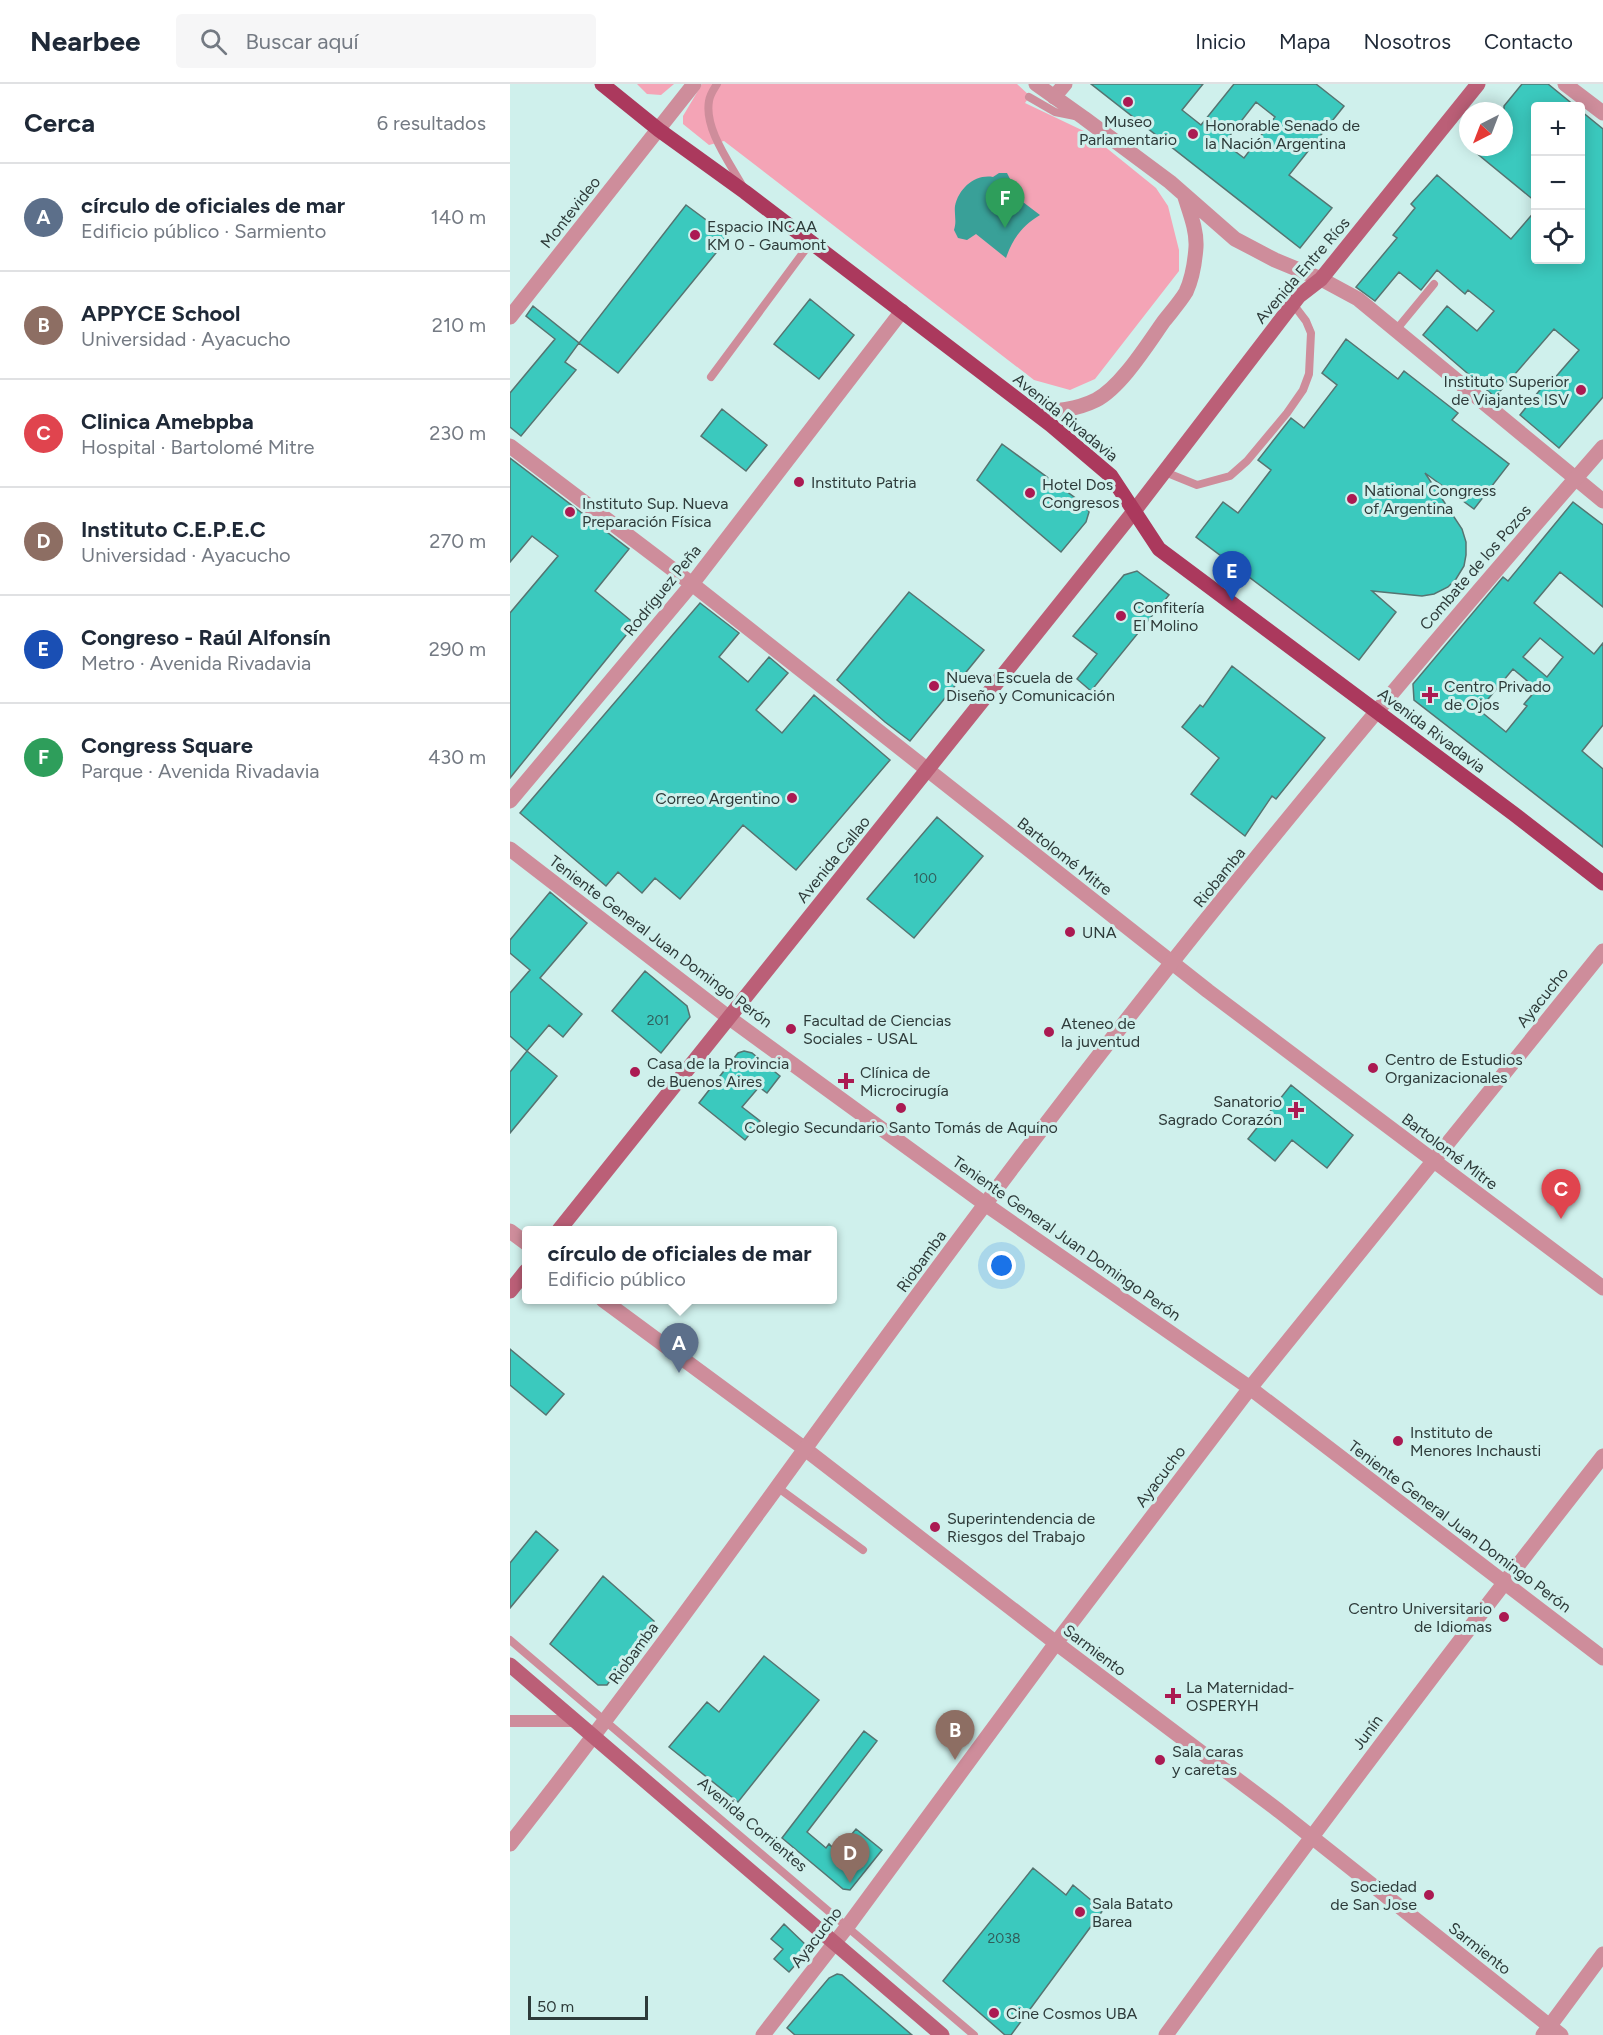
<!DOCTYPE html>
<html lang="es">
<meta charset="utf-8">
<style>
body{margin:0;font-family:Figtree,sans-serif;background:#f6f6f7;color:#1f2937}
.controls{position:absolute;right:18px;top:18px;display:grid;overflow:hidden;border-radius:6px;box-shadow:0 3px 15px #0003}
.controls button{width:54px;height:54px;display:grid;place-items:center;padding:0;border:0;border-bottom:2px solid #e0e1e3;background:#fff;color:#1f2937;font:30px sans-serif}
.compass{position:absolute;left:949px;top:18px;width:54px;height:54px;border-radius:50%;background:#fff;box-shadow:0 3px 15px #0003;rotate:222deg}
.scale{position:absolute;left:18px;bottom:15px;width:120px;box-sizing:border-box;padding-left:6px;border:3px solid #2e3b3a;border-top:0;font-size:16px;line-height:21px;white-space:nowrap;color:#2e3b3a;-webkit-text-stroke:4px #cff0ec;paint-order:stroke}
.you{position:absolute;left:492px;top:1182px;width:21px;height:21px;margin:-15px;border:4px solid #fff;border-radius:50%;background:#1a73e8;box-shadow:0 0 0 9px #1a73e833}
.badge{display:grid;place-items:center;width:39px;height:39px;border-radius:50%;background:#ab1a52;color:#fff;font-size:20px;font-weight:700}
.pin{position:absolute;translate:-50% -50px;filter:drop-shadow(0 2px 3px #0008)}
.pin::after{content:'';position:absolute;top:32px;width:21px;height:18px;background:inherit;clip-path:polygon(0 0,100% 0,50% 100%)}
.popup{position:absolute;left:12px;top:1142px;width:315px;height:78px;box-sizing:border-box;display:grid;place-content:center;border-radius:6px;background:#fff;filter:drop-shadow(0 2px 4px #0005);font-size:20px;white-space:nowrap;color:#747a83}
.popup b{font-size:22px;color:#1f2937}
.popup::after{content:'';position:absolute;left:50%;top:100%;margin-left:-12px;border:12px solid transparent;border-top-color:#fff}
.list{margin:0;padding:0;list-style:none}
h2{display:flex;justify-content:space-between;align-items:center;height:78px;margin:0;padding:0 24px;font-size:26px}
h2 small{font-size:20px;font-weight:400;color:#747a83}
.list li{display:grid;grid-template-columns:39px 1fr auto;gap:18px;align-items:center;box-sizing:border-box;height:108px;padding:0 24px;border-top:2px solid #e0e1e3}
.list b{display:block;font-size:22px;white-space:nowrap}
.list p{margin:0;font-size:20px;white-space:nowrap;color:#747a83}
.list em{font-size:20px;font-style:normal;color:#747a83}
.icon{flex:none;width:33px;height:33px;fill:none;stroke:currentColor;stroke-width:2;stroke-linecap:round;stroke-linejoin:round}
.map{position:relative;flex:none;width:1093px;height:1951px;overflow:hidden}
header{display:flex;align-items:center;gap:36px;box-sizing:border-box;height:84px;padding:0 30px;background:#fff;border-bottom:2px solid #e0e1e3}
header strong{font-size:28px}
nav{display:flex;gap:33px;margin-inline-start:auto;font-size:21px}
.search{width:420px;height:54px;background:#f6f6f7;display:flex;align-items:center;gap:15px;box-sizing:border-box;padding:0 21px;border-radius:6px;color:#747a83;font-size:22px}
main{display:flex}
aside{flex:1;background:#fff}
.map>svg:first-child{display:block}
</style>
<header>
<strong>Nearbee</strong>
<div class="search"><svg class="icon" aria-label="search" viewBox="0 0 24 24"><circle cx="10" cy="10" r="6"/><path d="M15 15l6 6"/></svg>Buscar aquí</div>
<nav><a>Inicio</a><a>Mapa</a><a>Nosotros</a><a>Contacto</a></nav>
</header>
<main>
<aside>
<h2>Cerca<small>6 resultados</small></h2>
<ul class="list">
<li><span class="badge" style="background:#5c6f8a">A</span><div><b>círculo de oficiales de mar</b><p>Edificio público · Sarmiento</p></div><em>140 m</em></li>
<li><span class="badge" style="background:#8d6e63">B</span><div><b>APPYCE School</b><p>Universidad · Ayacucho</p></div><em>210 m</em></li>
<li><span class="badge" style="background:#e0444e">C</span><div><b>Clinica Amebpba</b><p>Hospital · Bartolomé Mitre</p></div><em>230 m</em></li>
<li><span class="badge" style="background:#8d6e63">D</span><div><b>Instituto C.E.P.E.C</b><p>Universidad · Ayacucho</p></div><em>270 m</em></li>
<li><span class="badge" style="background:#1a4fb4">E</span><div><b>Congreso - Raúl Alfonsín</b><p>Metro · Avenida Rivadavia</p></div><em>290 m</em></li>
<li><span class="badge" style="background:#2e9e5b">F</span><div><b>Congress Square</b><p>Parque · Avenida Rivadavia</p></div><em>430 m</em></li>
</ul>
</aside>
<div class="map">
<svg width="1093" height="1951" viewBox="0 0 1093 1951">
<rect width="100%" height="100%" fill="#cff0ec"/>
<!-- green -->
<path fill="#f4a4b6" d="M127,0h37l-13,11 -14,-1z
M192,0h315l13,12 -5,7 63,30 68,55 12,18 11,44v21l-84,108 -25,11 -36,-10 -310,-239 -15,4 -26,-21v-8z"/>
<!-- water -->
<path fill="#39a098" d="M489,89h8l4,8v12l29,22c-18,11 -27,23 -34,43l-30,-24 -9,6 -9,-2 -4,-8c3,-9 0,-16 1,-24 4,-18 20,-32 38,-29z"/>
<!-- building -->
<path fill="#3bc9be" stroke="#567471" stroke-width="1.5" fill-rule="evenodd" d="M581,0h112l-21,26 19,15 33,-41h82l28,22 -55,69 43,33 -32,40zM746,18l19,15 -31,41 -20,-15z
M1012,0h26l27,22h-39v96l-67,-55h35v-41z
M1071,27l22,18v268l-44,51 -39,-33 23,-29 3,2 33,-38 -25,-21 -59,68 -72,-62 24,-29 30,25 17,-20 -26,-21 -3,4 -28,-24 -16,20 -22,-18 -24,29 -19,-14 41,-49 -4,-3 22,-27 -4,-4 26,-29 74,64 25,-29v50h45z
M176,121l43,32 -111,136 -39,-30z
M300,215l44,36 -35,44 -45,-35z
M23,222l46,37 -14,19 11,8 -55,66 -11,-9v-34l45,-54 -29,-23z
M836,255l52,40 6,-8 54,42 -6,7 57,44 -35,45 -49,-36 37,56 4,13v13l-2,11 -8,13 -8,8 -14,7 -12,2 -50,-5 24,21 -37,48 -163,-123 27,-35 15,11 33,-43 -13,-10 33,-42 13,10 33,-43 -15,-12z
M212,325l45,36 -21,26 -45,-35z
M492,360l83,61 4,7 -3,10 -25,30 -84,-72z
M0,374l119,91 -34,42 40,33 -125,154v-165l48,-57 -26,-20 -22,26z
M1063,418l30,23v82l-43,-35 -26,31 60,51 9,-11v82l-21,26 21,18v78l-189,-147 -1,-16 90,-107 5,4zM1030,554l23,19 -16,20 -24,-20zM1003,585l24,20 -13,15 3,2 -21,26 -27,-22z
M627,487l32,24 -78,96 -14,-12 20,-25 -24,-18 51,-61z
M399,508l75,58 -74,91 -25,-19 -48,-42z
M190,519l39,30 -20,24 29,25 21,-25 19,16 -32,37 26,23 32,-38 76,65 -94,110 -53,-45 -63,74 -25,-21 -13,15 -24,-21 -12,14 -86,-73z
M722,582l93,72 -49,61 -4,-3 -27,40 -54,-42 28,-36 -37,-31 18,-22 3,2z
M427,733l46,39 -69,82 -47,-39z
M40,808l37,31 -47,55 42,36 -19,23 -14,-12 -22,26 -17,-15v-43l20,-23 -20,-17v-13z
M135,887l42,35 3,11 -29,36 -49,-42z
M17,967l30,25 -47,57v-61z
M234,967l8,2 28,23 -13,17 -8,-6 -17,20 18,14 -15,19 -46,-37 39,-50z
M781,1001l62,50 -26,33 -35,-28 -17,21 -27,-22z
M0,1265l54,45 -18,21 -36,-30z
M26,1447l22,19 -48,58v-45z
M93,1492l51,45 -47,64h-9l-48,-41z
M254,1572l55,44 -81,102 -69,-55 38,-45 12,10z
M354,1647l13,10 -70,91 19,16 3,-4 8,8 19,-23 26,21 -32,40 -7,-1 -61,-51z
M523,1784l33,27 7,-10 30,25 -92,125h-6l-62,-54z
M274,1840l22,21 1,7 -18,20 -15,-13 9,-10 -12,-10z
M327,1890l5,1 70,60h-117l-8,-7 42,-50z"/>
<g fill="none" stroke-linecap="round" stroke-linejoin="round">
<!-- service -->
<path stroke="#ce8d9b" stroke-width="8" d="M207,0c-3,5 -7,10 -8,17 -5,28 21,62 34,86
M519,13l26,15 20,4
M886,246l38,-46
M201,293l100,-135
M655,388l32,13 33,-9 17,-15 40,-48 16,-23 6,-16 2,-41 -5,-12 -13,-17
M267,1403l86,63
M0,1556l464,395"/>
<!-- pedestrian -->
<path stroke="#ce8d9b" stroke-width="12" d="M0,1637h63"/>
<!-- minor -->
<path stroke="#ce8d9b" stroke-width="15" d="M1055,0l38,29
M544,13l11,-13
M811,195l37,20 245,202
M0,233l184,-233
M0,362l182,138 516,407 395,297
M0,717l182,-217 210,-273
M0,765l218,168 257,187 265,184 353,270
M0,1147l16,12
M93,1216l202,149 251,194 223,168 282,224
M253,1951l84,-108 209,-284 194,-255 353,-437
M656,1951c142,-195 288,-389 437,-579
M1033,1951l60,-81"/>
<!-- tertiary -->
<path stroke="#ce8d9b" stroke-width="15" d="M526,0l48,34 86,64 65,57 40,21 46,19
M524,328c22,-1 42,-2 62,-12 25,-13 51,-55 68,-79 7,-9 16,-19 22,-29 6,-13 9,-31 10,-45 1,-18 -7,-36 -12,-53
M0,1760c164,-208 314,-426 473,-637 196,-262 405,-514 620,-760"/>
<!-- secondary -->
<path stroke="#bb5f77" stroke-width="15" d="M49,1146l576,-720 164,-214 22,-17 157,-195
M0,1207l16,-20
M0,1581l432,370"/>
<!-- primary -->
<path stroke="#ab395d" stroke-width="15" d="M92,0l57,46 86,62 306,233 60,51 48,73 355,265 89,69"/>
</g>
<!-- markers -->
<g fill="#ab1a52" stroke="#cff0ec" stroke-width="2">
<circle cx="618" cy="18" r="6"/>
<circle cx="683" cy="50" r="6"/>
<circle cx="185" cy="151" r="6"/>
<circle cx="1071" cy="306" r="6"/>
<circle cx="289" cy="398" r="6"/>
<circle cx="520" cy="409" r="6"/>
<circle cx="842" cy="415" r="6"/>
<circle cx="60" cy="428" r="6"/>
<circle cx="611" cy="532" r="6"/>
<circle cx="424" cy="602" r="6"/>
<path d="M917 602h6v6h6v6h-6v6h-6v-6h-6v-6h6z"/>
<circle cx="282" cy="714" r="6"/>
<circle cx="560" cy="848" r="6"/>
<circle cx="281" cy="945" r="6"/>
<circle cx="539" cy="948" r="6"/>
<circle cx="863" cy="984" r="6"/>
<circle cx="125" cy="988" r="6"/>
<path d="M333 988h6v6h6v6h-6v6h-6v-6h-6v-6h6z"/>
<circle cx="391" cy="1024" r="6"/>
<path d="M783 1017h6v6h6v6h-6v6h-6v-6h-6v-6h6z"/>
<circle cx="888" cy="1357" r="6"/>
<circle cx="425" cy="1443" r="6"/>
<circle cx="994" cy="1533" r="6"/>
<path d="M660 1603h6v6h6v6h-6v6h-6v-6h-6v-6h6z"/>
<circle cx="650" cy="1676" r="6"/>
<circle cx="919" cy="1811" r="6"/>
<circle cx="570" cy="1828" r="6"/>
<circle cx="484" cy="1929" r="6"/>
</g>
<g text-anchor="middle" stroke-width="6" stroke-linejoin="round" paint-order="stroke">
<!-- number labels -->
<g font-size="14" fill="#315e5b">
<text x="415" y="799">100</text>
<text x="148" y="941">201</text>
<text x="494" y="1859">2038</text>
</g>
<!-- poi labels -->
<g font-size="16" fill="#2e3b3a" stroke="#cff0ec" text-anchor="start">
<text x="618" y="43" text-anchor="middle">Museo<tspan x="618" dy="18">Parlamentario</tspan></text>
<text x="695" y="47">Honorable Senado de<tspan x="695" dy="18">la Nación Argentina</tspan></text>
<text x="197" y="148">Espacio INCAA<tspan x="197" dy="18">KM 0 - Gaumont</tspan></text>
<text x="1059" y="303" text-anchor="end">Instituto Superior<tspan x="1059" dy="18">de Viajantes ISV</tspan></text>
<text x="301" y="404">Instituto Patria</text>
<text x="532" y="406">Hotel Dos<tspan x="532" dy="18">Congresos</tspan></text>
<text x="854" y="412">National Congress<tspan x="854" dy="18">of Argentina</tspan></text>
<text x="72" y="425">Instituto Sup. Nueva<tspan x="72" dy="18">Preparación Física</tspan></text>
<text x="623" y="529">Confitería<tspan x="623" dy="18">El Molino</tspan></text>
<text x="436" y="599">Nueva Escuela de<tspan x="436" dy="18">Diseño y Comunicación</tspan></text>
<text x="934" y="608">Centro Privado<tspan x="934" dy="18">de Ojos</tspan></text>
<text x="270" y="720" text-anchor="end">Correo Argentino</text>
<text x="572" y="854">UNA</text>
<text x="293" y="942">Facultad de Ciencias<tspan x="293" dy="18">Sociales - USAL</tspan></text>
<text x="551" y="945">Ateneo de<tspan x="551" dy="18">la juventud</tspan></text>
<text x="875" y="981">Centro de Estudios<tspan x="875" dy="18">Organizacionales</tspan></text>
<text x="137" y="985">Casa de la Provincia<tspan x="137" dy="18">de Buenos Aires</tspan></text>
<text x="350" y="994">Clínica de<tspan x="350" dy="18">Microcirugía</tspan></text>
<text x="772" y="1023" text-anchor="end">Sanatorio<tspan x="772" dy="18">Sagrado Corazón</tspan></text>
<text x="391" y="1049" text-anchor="middle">Colegio Secundario Santo Tomás de Aquino</text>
<text x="900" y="1354">Instituto de<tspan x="900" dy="18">Menores Inchausti</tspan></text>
<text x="437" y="1440">Superintendencia de<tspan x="437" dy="18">Riesgos del Trabajo</tspan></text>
<text x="982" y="1530" text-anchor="end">Centro Universitario<tspan x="982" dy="18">de Idiomas</tspan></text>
<text x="676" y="1609">La Maternidad-<tspan x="676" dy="18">OSPERYH</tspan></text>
<text x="662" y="1673">Sala caras<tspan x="662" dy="18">y caretas</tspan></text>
<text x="907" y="1808" text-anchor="end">Sociedad<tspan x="907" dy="18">de San Jose</tspan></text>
<text x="582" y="1825">Sala Batato<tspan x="582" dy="18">Barea</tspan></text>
<text x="496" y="1935">Cine Cosmos UBA</text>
</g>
<!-- street labels -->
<g font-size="16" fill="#2e3b3a" stroke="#cff0ec">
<text transform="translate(60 128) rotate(-52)" y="6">Montevideo</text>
<text transform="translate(792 186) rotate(-49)" y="6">Avenida Entre Ríos</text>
<text transform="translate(556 333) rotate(39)" y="6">Avenida Rivadavia</text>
<text transform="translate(965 483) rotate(-49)" y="6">Combate de los Pozos</text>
<text transform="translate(152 506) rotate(-51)" y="6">Rodríguez Peña</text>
<text transform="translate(922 646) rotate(37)" y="6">Avenida Rivadavia</text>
<text transform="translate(555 772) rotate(38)" y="6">Bartolomé Mitre</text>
<text transform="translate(323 775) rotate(-51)" y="6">Avenida Callao</text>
<text transform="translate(709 793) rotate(-51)" y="6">Riobamba</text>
<text transform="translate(151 857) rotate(37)" y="6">Teniente General Juan Domingo Perón</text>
<text transform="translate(1032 913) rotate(-51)" y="6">Ayacucho</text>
<text transform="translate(940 1067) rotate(37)" y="6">Bartolomé Mitre</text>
<text transform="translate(557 1154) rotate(35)" y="6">Teniente General Juan Domingo Perón</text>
<text transform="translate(411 1177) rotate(-54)" y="6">Riobamba</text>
<text transform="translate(650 1392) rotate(-53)" y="6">Ayacucho</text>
<text transform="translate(950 1442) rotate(37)" y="6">Teniente General Juan Domingo Perón</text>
<text transform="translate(585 1566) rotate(37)" y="6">Sarmiento</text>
<text transform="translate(123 1569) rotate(-54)" y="6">Riobamba</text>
<text transform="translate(857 1648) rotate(-53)" y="6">Junín</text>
<text transform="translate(243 1740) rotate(40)" y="6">Avenida Corrientes</text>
<text transform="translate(306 1853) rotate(-52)" y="6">Ayacucho</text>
<text transform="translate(970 1864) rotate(38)" y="6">Sarmiento</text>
</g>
</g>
</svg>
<div class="controls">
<button>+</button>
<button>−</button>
<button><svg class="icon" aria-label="locate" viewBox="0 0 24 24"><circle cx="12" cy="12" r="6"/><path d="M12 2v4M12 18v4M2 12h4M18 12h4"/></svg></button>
</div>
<svg class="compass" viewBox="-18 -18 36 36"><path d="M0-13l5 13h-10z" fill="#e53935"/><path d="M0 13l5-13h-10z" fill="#747a83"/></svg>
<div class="scale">50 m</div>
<div class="you"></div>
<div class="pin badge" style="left:169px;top:1289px;background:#5c6f8a">A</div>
<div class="popup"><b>círculo de oficiales de mar</b>Edificio público</div>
<div class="pin badge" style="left:445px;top:1676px;background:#8d6e63">B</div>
<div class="pin badge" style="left:1051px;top:1135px;background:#e0444e">C</div>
<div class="pin badge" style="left:340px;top:1799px;background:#8d6e63">D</div>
<div class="pin badge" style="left:722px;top:517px;background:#1a4fb4">E</div>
<div class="pin badge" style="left:495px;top:144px;background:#2e9e5b">F</div>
</div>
</main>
